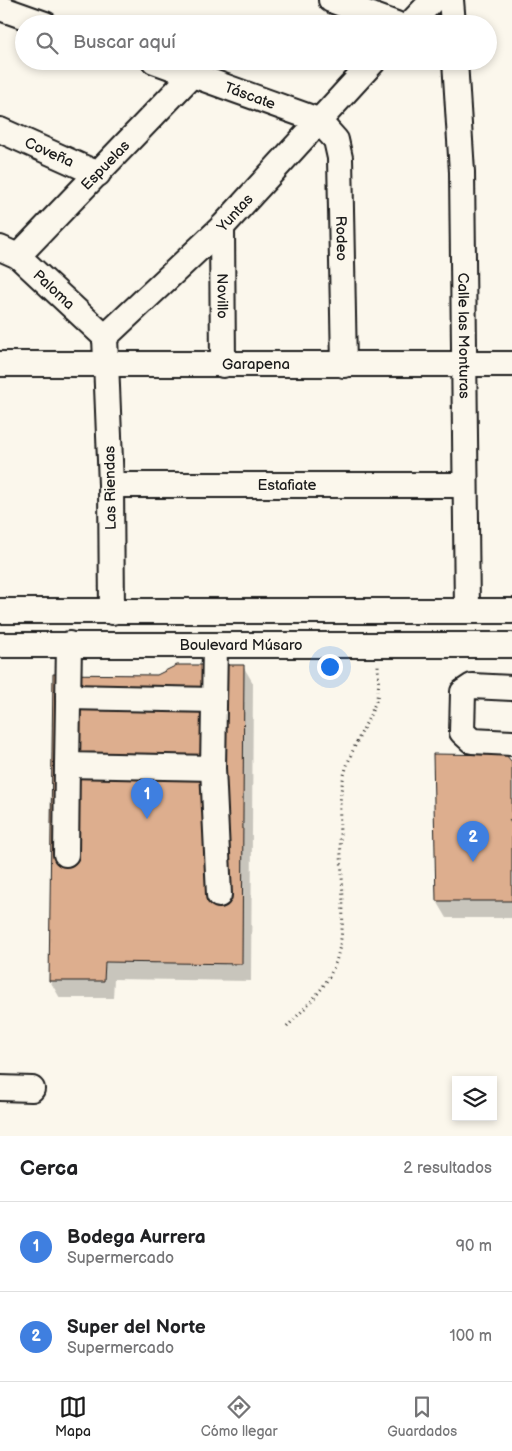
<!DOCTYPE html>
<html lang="es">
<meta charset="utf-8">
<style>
body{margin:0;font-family:"Balsamiq Sans",sans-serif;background:#f6f6f6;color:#202124}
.controls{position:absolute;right:15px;bottom:15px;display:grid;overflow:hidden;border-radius:0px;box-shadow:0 2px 8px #0003}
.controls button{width:45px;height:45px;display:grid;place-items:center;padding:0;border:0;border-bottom:1px solid #e0e0e0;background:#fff;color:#202124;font:25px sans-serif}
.you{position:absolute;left:329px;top:666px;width:18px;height:18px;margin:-12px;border:4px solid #fff;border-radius:50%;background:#1a73e8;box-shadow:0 0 0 8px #1a73e833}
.badge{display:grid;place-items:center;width:32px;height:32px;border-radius:50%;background:#1c1c1c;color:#fff;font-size:16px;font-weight:700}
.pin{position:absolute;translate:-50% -41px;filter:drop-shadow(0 1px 2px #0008)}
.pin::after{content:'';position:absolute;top:26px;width:18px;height:15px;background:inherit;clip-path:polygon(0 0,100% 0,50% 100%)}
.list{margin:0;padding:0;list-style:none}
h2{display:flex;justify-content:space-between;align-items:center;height:65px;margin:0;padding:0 20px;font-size:21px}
h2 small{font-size:16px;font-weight:400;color:#757577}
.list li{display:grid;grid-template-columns:32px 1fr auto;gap:15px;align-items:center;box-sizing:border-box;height:90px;padding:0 20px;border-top:1px solid #e0e0e0}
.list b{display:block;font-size:19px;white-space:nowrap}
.list p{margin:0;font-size:16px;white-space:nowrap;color:#757577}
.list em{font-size:16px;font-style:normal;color:#757577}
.icon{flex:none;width:28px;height:28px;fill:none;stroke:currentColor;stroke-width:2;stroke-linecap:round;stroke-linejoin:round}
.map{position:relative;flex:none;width:512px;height:1136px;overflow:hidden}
.search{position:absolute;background:#fff;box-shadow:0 2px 8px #0003;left:15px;right:15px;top:15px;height:55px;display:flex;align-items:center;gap:12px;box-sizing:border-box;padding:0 18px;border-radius:28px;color:#757577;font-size:19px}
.sheet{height:245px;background:#fff}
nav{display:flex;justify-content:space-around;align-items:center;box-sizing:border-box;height:70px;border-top:1px solid #e0e0e0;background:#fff;font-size:14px;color:#757577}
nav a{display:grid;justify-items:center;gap:2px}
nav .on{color:#1c1c1c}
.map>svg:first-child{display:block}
</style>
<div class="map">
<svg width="512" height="1136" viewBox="0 0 512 1136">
<rect width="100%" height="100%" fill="#fbf7ec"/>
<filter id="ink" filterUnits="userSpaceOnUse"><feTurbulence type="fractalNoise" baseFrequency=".02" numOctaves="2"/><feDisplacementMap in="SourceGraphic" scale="10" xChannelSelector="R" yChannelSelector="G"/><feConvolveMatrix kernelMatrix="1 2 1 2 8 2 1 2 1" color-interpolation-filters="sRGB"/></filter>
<g filter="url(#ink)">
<!-- shadow -->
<path fill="#0003" d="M243,666l10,17 -2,298 -137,-2 -1,19h-53l-10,-17 108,-305z
M434,755l78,9v154h-65l-10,-17z"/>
<!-- building -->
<path fill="#ddae8e" stroke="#1c1c1c" d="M177,665h67l-2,299 -137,-2 -1,19h-55l4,-307 104,1z
M433,754l73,1 6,7v56l-3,2 3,4v77h-76z"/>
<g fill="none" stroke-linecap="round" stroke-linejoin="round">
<defs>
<g id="minor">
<path d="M331,0l65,24"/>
<path d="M451,0l2,24"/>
<path d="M0,8l45,16"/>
<path d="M410,24l23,-24"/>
<path id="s1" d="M154,61l164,59 18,20 4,18 4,207"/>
<path id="s2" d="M455,61l7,111 5,438"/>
<path id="s3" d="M0,130l98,44"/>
<path id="s4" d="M222,227l1,138"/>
<path id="s5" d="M0,248l18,8 87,81"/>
<path id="s6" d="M18,256l174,-181"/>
<path id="s7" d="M0,364h512"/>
<path id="s8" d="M111,485h353"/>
<path d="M0,611h512"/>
<path id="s9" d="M112,612l-1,-127 -6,-148 117,-110 152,-166"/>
<path d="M69,644l-2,121 146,3 2,-123"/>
<path id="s10" d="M0,645h512"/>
<path d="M512,688l-40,-2 -9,6 -1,40 10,9 40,2"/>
<path d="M68,697l146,3"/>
<path d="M213,768l6,127"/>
<path d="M66,854l1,-89"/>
<path d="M0,1088l32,1"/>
</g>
</defs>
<!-- minor casing -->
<use href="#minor" stroke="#1c1c1c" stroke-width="28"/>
<!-- path -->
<path stroke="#1c1c1c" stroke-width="3" stroke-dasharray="1 4" stroke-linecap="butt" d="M287,1027c16,-18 35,-34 45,-56 23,-48 1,-131 10,-186 5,-31 23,-55 34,-84 4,-12 2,-26 2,-38"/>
<!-- minor -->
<use href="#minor" stroke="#fbf7ec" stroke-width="24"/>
</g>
</g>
<g text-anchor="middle" stroke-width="4" stroke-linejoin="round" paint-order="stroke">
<!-- street labels -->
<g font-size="15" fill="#1c1c1c" stroke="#fbf7ec">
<text dy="5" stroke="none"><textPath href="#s1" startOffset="102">Táscate</textPath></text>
<text dy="5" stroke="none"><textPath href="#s3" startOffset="54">Coveña</textPath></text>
<text dy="5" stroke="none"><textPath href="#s6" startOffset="126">Espuelas</textPath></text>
<text dy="5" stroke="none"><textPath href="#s9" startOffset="455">Yuntas</textPath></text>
<text dy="5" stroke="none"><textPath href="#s1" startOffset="300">Rodeo</textPath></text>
<text dy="5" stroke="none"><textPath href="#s5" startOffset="69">Paloma</textPath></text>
<text dy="5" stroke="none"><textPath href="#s4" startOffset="69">Novillo</textPath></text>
<text dy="5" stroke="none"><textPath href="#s2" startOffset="275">Calle las Monturas</textPath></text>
<text dy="5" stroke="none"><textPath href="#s7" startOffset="256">Garapena</textPath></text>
<text dy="5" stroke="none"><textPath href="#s8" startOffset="176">Estafiate</textPath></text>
<text transform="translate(110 488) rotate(-91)" y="5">Las Riendas</text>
<text dy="5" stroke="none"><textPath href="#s10" startOffset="241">Boulevard Músaro</textPath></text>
</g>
</g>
</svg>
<div class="controls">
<button><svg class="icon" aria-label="layers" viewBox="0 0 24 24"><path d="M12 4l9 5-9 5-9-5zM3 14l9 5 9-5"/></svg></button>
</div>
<div class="you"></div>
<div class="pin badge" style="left:147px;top:819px;background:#3f7fe0">1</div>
<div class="pin badge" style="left:473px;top:862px;background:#3f7fe0">2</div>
<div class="search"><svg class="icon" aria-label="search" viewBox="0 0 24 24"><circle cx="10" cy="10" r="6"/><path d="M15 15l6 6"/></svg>Buscar aquí</div>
</div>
<section class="sheet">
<h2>Cerca<small>2 resultados</small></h2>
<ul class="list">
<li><span class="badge" style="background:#3f7fe0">1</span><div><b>Bodega Aurrera</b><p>Supermercado</p></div><em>90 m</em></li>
<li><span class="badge" style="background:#3f7fe0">2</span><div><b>Super del Norte</b><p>Supermercado</p></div><em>100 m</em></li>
</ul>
</section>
<nav>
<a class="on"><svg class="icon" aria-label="map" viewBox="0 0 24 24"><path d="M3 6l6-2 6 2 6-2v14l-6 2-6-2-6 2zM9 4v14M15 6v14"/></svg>Mapa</a>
<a><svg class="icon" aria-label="directions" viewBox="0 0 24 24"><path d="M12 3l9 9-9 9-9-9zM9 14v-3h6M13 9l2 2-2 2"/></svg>Cómo llegar</a>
<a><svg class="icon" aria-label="saved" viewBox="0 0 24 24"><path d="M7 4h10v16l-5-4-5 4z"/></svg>Guardados</a>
</nav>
